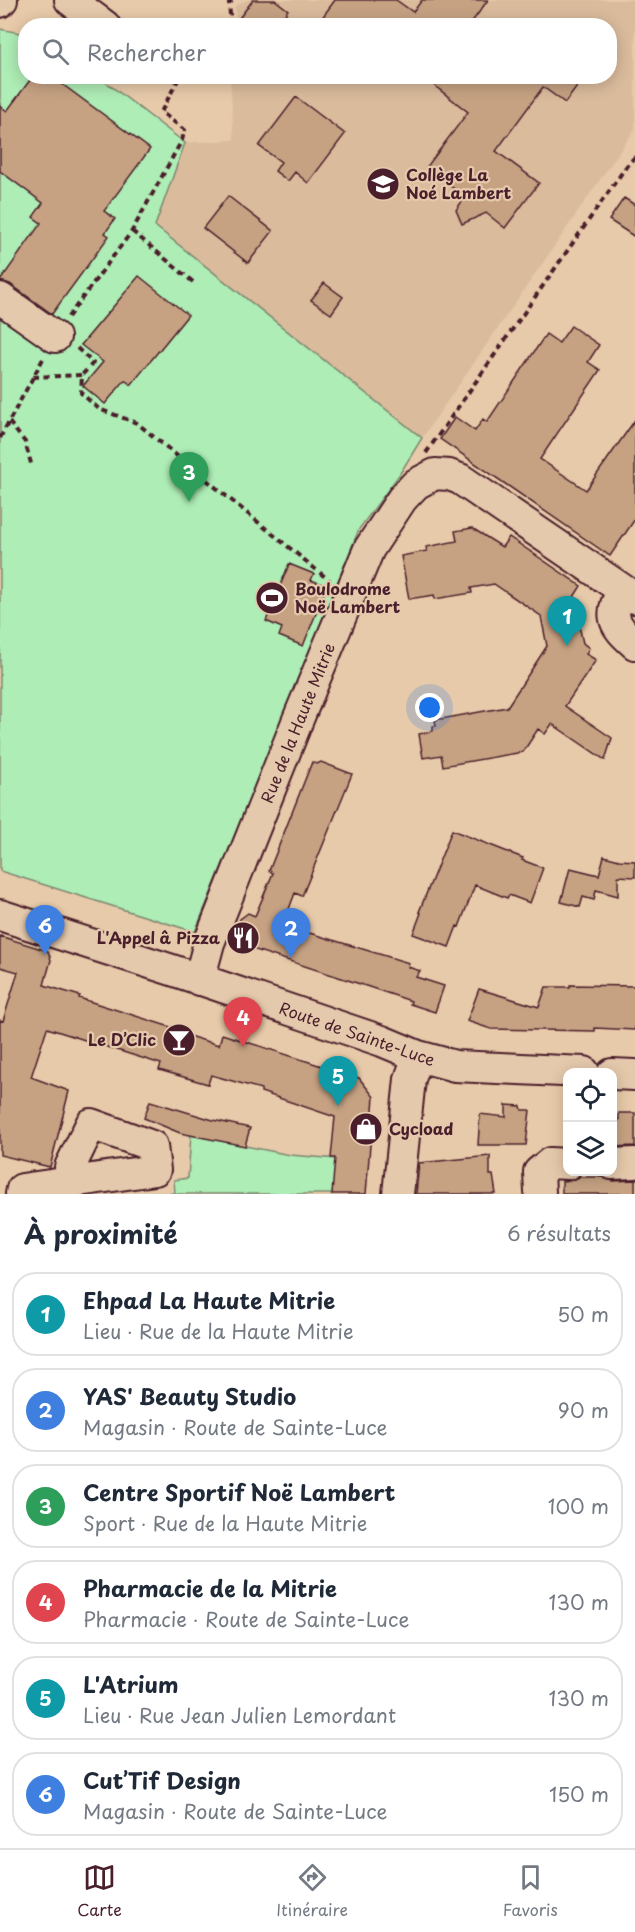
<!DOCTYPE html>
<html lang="fr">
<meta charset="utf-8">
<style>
body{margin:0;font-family:"Playpen Sans",sans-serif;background:#f2f2f3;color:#1f2937}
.controls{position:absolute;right:18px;bottom:18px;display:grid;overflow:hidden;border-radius:12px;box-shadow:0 3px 15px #0003}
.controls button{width:54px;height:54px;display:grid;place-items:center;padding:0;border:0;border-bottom:2px solid #e0e1e3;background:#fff;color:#1f2937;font:30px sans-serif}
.you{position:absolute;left:430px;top:708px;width:21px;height:21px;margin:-15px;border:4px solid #fff;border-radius:50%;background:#1a73e8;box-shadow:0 0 0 9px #1a73e833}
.badge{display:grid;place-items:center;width:39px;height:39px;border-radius:50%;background:#4a1f2b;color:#fff;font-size:20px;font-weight:700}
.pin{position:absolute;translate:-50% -50px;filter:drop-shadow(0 2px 3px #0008)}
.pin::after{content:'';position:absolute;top:32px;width:21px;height:18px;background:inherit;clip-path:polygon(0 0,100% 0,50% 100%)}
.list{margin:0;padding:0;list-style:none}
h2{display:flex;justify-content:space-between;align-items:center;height:78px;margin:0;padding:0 24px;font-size:26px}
h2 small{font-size:20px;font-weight:400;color:#747a83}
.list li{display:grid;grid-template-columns:39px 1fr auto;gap:18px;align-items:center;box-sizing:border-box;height:84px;margin:0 12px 12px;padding:0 12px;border:2px solid #e0e1e3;border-radius:24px}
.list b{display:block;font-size:22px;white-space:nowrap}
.list p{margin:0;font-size:20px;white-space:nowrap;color:#747a83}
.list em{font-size:20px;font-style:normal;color:#747a83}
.icon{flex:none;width:33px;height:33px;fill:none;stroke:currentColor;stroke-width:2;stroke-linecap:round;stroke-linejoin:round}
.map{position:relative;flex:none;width:635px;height:1194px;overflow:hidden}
.search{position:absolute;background:#fff;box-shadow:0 3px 15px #0003;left:18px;right:18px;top:18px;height:66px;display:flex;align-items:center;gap:15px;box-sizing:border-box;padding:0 21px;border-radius:24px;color:#747a83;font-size:22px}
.sheet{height:654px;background:#fff}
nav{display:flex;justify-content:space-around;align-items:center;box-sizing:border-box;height:84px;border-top:2px solid #e0e1e3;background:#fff;font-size:16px;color:#747a83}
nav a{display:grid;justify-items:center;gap:3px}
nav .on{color:#4a1f2b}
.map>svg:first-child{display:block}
</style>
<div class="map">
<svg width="635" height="1194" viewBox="0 0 635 1194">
<rect width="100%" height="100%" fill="#e7caa9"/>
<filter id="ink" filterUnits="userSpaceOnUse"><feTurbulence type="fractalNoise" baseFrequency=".0167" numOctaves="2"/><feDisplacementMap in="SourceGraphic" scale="12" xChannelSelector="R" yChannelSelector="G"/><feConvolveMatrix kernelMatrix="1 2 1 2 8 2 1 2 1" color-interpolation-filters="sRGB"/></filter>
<g filter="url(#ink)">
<!-- built -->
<path fill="#dabb9c" d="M247,0h388v129l-213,309 -268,-212 31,-83 49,-3 -4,-63 380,-1v-50l-373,-1 -2,-19z"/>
<!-- green -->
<path fill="#aeedb5" stroke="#7c8670" stroke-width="1.5" d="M0,29l25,5 1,42 73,1 86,66 -30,83 267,212 -23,37 -40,54 -164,403 -195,-61z
M191,1135l99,20 48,4 -6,35h-166l9,-1 -1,-13 14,-2z"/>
<!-- building -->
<path fill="#c6a283" stroke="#4a1f2b" stroke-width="1.5" d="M253,0h22l13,10 -11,16h-26l-11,-9z
M335,0h61l17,12 9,-12h66l-19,26h-153z
M33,76h18l99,73 -46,62 11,8 -10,14 4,3 -57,78 -42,-30 -10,-3 41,-58 -8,-6 10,-14 -43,-32v-65l7,5z
M422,76h163l-20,27 -22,-16 -47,64 43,32 -34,45 -19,-15 -24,11 -6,-14 9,-13 -39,-29 42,-56z
M296,97l49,37 -37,49 -13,-11 -7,9 -13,-10 6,-9 -22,-16z
M228,196l45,35 -25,32 -45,-35z
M624,198l11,7v32l-26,-17z
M139,276l49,39 -57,70 -6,-5 -20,24 -22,-18 20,-24 -22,-17z
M324,283l19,14 -12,17 -20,-14z
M571,326l28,19 -11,17 12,8 -60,89 46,31 49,-70v99l-25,37 -170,-117 15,-22 20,14 8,-12 4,3 59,-88 13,9z
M472,528l30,19 7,-10 72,49 -7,11 6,3 -5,8 8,35 6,5 -3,6 10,6 -31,46 47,32 -7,22 -53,-36 -7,10 -7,-5 -15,23 -80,14 -2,-11 -18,3 -4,-24 14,-3v-5h3l-1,-6 72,-13 40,-61 -6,-30 -47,-32 -23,4 1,5 -37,6 -1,-4 -25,4 -8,-43 26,-5 -1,-4 31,-6 -2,-10z
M289,564l25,10 -3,6 16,6 -24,60 -24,-10 3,-8 -16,-7z
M312,762l5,2 4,-2 31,12 -50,122 -7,-3 -12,32 126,38 -1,4 12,4 -4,6 28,9 -9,26 -25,-8 1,-3 -51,-17 -117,-38v-4l-9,-3 6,-20 8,-6 7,3 18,-43 -4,-2z
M452,830l71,28 -1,2 21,8 -13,35 -21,-8 -2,3 -32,-13 -16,42 -2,-1 -8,21 -36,-13 8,-21 -2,-1z
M604,856l15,4 16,1v16l-17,-1v20l-22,-6 -2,10 -11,-3 -3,10 -19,-5 9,-34 29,7z
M0,936l48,15 3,9 -7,25 36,11 -1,2 104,33 -1,3 37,11 3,-11 137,44 15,19 -8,97h-34l3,-36h-4l4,-41 -74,-25v-3l-50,-14 -3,9 -49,-14 2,-6 -114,-36 -16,49 38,14 -19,76 -50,-12v-135l3,1 15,-49 -18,-5z
M570,985l65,1v44l-40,-2v3l-104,-2 -24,-8 12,-32 60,18 7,-20h24z
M150,1101l63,19 37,8 -5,18 -65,-13 -36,-15z
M506,1105l15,1 1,4h8l-4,35h-48l2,-31 26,3z
M619,1113h16v33l-23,1v-27h7z
M490,1156v19h3l3,19h-80l3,-31z
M579,1177h23l11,4 22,-1v14h-73v-13l13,-1z"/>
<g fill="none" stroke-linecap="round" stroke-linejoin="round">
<defs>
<path id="minor" d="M70,0l35,26
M0,2l2,-2
M0,298l55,39
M623,591c-16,24 -9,35 12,53
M0,915l172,55 210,71 36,15 37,10 129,6
M199,980l10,-37 90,-226 70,-168 33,-50 14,-15 19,-10 14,1 11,4 175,119
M612,1074l23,1
M612,1164l23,-1
M540,1192l-1,-20 11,-9 18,1
M21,1194l1,-5 133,-19 -3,-24 -61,-22 -21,43 3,15
M398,1194l12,-115 8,-23"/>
</defs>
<!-- minor casing -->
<use href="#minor" stroke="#4a1f2b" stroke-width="34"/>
<!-- path -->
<path stroke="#4a1f2b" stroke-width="4" stroke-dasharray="6 4.5" stroke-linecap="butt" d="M231,26l-2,-23 6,-3
M132,231l61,51
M68,317l64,-86 50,-91 3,-10 -24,-18 19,-36
M77,348l16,15 -11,12 -1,18 18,16 38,14 193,158
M33,377l49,-2
M9,422l16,20 7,25
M0,438l44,-81
M426,453l202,-289 7,-7"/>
<!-- minor -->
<use href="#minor" stroke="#e5c9ac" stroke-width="30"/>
</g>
</g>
<!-- icons -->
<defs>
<symbol id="school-disc" viewBox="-11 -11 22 22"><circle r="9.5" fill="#4a1f2b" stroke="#e5c9ac"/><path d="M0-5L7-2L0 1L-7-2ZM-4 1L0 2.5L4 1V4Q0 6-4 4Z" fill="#fff"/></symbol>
<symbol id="stadium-disc" viewBox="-11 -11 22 22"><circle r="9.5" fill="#4a1f2b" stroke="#e5c9ac"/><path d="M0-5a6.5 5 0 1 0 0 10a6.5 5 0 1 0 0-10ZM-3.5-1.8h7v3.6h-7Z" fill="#fff"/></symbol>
<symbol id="restaurant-disc" viewBox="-11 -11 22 22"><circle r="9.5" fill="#4a1f2b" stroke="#e5c9ac"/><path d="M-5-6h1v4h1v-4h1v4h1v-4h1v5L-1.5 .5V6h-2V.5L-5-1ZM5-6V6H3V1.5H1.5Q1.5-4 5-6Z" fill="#fff"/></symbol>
<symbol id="bar-disc" viewBox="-11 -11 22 22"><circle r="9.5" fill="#4a1f2b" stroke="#e5c9ac"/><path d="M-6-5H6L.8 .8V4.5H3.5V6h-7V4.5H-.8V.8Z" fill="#fff"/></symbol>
<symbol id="shop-disc" viewBox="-11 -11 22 22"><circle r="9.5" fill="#4a1f2b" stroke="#e5c9ac"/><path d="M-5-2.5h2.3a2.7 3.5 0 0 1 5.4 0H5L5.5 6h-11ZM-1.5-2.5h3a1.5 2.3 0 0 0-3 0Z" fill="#fff"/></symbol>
</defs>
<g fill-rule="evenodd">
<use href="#school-disc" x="364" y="165" width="38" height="38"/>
<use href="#stadium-disc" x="253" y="579" width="38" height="38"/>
<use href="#restaurant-disc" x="224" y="919" width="38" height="38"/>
<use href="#bar-disc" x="160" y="1021" width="38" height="38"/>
<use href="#shop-disc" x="347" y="1110" width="38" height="38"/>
</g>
<g text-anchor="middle" stroke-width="4.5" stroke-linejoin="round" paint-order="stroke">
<!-- poi labels -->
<g font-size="16" font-weight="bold" fill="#4a1f2b" stroke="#e5c9ac" text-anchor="start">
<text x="406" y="181">Collège La<tspan x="406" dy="18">Noé Lambert</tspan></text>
<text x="295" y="595">Boulodrome<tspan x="295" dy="18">Noë Lambert</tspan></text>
<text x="220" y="944" text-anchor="end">L'Appel â Pizza</text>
<text x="156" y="1046" text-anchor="end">Le D’Clic</text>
<text x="389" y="1135">Cycload</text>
</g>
<!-- street labels -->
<g font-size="16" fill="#4a1f2b" stroke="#e5c9ac">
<text transform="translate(298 723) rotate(-68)" y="6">Rue de la Haute Mitrie</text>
<text transform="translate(357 1034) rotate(19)" y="6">Route de Sainte-Luce</text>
</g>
</g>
</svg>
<div class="controls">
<button><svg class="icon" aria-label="locate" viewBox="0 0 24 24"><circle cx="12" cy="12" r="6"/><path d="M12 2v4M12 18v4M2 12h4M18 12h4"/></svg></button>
<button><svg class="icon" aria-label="layers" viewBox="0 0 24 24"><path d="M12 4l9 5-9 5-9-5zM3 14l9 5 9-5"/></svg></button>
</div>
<div class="you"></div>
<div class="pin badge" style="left:567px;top:646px;background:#0f9aa8">1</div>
<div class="pin badge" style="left:291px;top:958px;background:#3f7fe0">2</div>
<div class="pin badge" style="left:189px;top:502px;background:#2e9e5b">3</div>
<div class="pin badge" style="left:243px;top:1047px;background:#e0444e">4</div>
<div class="pin badge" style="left:338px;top:1106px;background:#0f9aa8">5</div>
<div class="pin badge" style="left:45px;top:955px;background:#3f7fe0">6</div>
<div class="search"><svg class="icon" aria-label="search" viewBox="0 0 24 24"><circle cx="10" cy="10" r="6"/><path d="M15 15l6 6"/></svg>Rechercher</div>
</div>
<section class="sheet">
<h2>À proximité<small>6 résultats</small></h2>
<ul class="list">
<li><span class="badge" style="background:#0f9aa8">1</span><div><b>Ehpad La Haute Mitrie</b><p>Lieu · Rue de la Haute Mitrie</p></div><em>50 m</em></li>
<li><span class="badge" style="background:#3f7fe0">2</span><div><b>YAS' Beauty Studio</b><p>Magasin · Route de Sainte-Luce</p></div><em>90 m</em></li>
<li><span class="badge" style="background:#2e9e5b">3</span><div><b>Centre Sportif Noë Lambert</b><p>Sport · Rue de la Haute Mitrie</p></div><em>100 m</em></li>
<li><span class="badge" style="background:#e0444e">4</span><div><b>Pharmacie de la Mitrie</b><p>Pharmacie · Route de Sainte-Luce</p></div><em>130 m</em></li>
<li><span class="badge" style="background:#0f9aa8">5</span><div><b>L'Atrium</b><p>Lieu · Rue Jean Julien Lemordant</p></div><em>130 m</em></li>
<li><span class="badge" style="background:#3f7fe0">6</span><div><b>Cut’Tif Design</b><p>Magasin · Route de Sainte-Luce</p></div><em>150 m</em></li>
</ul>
</section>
<nav>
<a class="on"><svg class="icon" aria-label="map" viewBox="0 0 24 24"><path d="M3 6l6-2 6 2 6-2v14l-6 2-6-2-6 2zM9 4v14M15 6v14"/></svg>Carte</a>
<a><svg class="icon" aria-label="directions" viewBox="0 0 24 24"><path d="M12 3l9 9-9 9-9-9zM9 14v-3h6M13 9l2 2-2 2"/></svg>Itinéraire</a>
<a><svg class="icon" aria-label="saved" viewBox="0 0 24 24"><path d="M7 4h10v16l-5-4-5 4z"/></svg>Favoris</a>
</nav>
